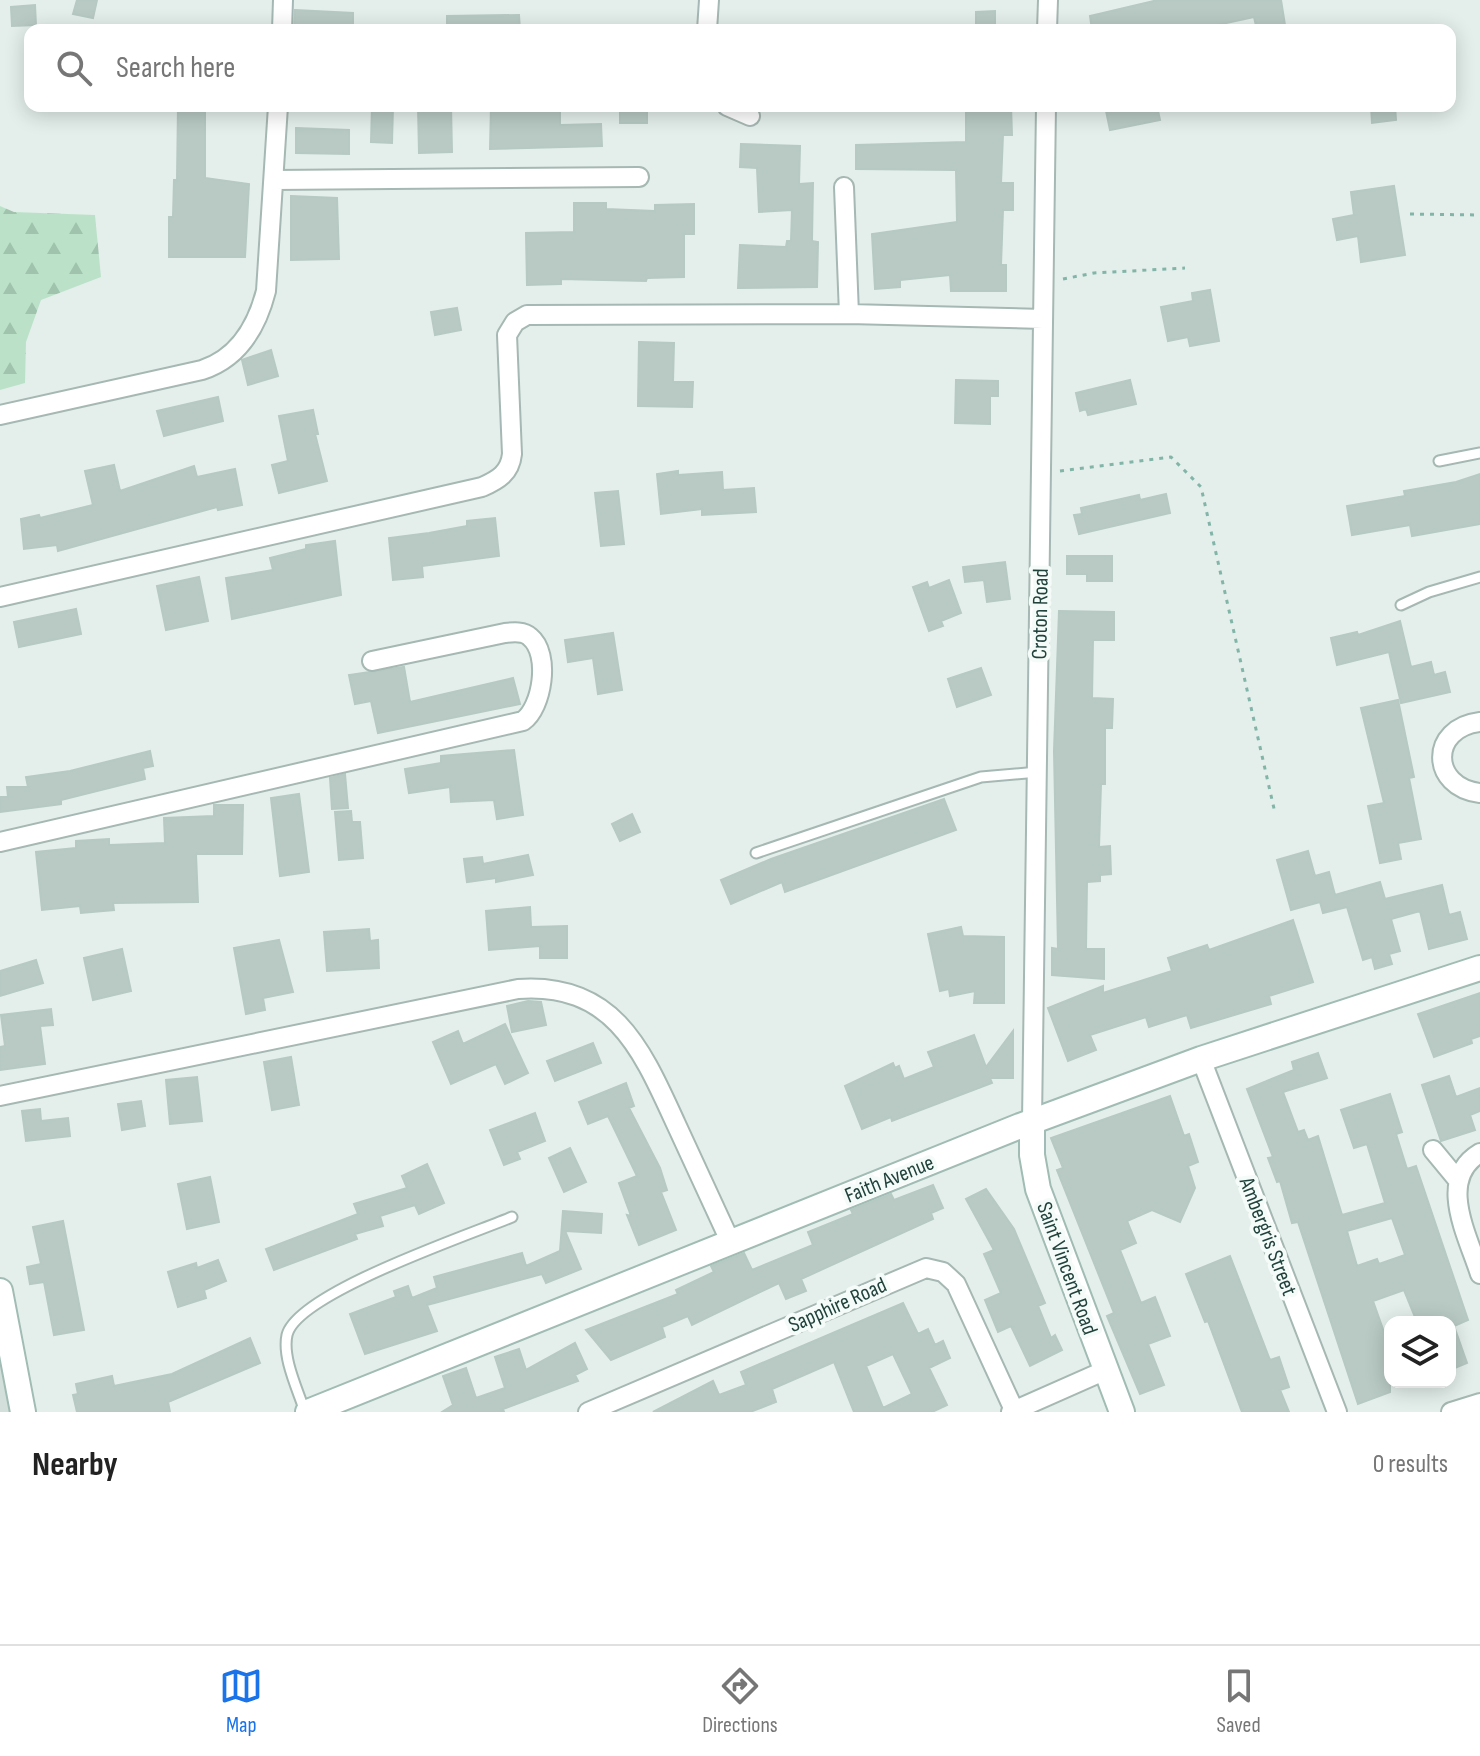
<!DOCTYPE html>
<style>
body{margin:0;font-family:"Sofia Sans Condensed",sans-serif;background:#f2f2f2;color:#222}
.controls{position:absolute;right:24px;bottom:24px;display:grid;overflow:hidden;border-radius:16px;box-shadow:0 4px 20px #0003}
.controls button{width:72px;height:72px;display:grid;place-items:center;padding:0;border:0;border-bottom:2px solid #e0e0e0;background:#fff;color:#222;font:40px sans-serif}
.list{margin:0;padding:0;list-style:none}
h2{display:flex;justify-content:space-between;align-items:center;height:104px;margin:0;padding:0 32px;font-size:34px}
h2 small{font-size:26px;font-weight:400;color:#767676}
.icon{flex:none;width:44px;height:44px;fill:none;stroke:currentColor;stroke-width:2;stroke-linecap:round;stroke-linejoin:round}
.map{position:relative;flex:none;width:1480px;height:1412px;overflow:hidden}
.search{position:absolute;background:#fff;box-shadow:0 4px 20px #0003;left:24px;right:24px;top:24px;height:88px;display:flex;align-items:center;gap:20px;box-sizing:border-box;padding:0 28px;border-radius:16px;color:#767676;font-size:30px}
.sheet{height:232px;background:#fff}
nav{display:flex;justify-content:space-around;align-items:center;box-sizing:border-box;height:112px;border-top:2px solid #e0e0e0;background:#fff;font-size:22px;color:#767676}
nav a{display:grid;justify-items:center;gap:4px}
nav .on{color:#1a73e8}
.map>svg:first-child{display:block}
</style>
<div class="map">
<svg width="1480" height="1412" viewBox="0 0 1480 1412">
<defs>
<pattern id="forest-firs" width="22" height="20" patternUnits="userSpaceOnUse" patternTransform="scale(2)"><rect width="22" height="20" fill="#bbe2c8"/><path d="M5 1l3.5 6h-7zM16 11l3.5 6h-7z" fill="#a0c3ad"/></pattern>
</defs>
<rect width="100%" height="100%" fill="#e4efeb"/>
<!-- built -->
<path fill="#d2dfda" d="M0,1352l12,60h-12z"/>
<!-- forest -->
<path fill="url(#forest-firs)" d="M0,206l14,6 81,3 6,62 -60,23 -15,42 -1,41 -25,7z"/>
<!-- building -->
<path fill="#b9cac4" stroke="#b6c9c2" stroke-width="2" fill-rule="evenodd" d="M77,0h20l-4,18 -20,-4z
M1158,0h123l4,25 -28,5 -3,-13 -60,13h-102l-2,-14z
M35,5l1,20 -24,1 -1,-19z
M295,10l58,3v17h-59z
M995,11v19h-19v-18z
M519,15l1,15h-73v-14z
M178,106h27v72l44,6 -4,73h-76v-40h4l1,-37h3z
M372,106h21l-1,37 -21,-1z
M418,106h33l1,46 -33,1z
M491,106h69v19l41,-1 1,22 -112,3z
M620,106h27v17h-27z
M966,106h45l1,29h-9l-2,48h12v27h-10l-2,55h5v26h-55l-1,-16 -50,5v7l-25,2 -3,-55 85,-12 -1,-52 -100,-1v-24l110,-3z
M1105,106h52l3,14 -50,10z
M1371,106h24l1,14 -24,3z
M296,128l53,2v24l-53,-1z
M741,144l59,2 -1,38 14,-1 -1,58 6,1 -1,45 -79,1 2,-43 46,2 1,-6h4l1,-31 -33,2 -2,-44 -17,-1z
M1394,186l11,69 -44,7 -3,-26 -21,4 -4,-21 21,-4 -3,-23z
M291,196l46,2 2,61 -48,1z
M574,203h32v6l49,2v-6l39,-1v30h-10v43l-37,1 -1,3 -85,-2v5l-34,1 -1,-52 48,-1z
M1210,290l9,51 -29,5 -2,-9 -20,4 -7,-34 32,-6 -1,-8z
M457,308l4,22 -26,5 -4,-23z
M639,342l35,1 -1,39h20l-1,25 -54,-1z
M271,350l7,26 -30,9 -6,-25z
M956,380l42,1v15h-8v28l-35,-1z
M1130,380l6,24 -48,11 -2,-6 -6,2 -4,-18z
M218,397l5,24 -59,15 -7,-25z
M313,410l5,24h-3l12,47 -48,12 -7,-28 16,-4 -9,-45z
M114,465l6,26 74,-25 3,11 38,-8 7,36 -24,5 -1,-3 -159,44 -1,-6 -33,4 -3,-30 18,-4 1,3 53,-13 -8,-34z
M678,471v4l44,-3 1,18 31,-2 2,24 -54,3v-6l-41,5 -4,-40z
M1480,474v50l-68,12 -2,-11 -58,10 -5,-29 58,-10 -1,-5 52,-9z
M618,491l6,53 -23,2 -6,-53z
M1166,494l4,19 -91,21 -5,-19 8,-1 -1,-6 58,-13 1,5z
M495,518l4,38 -77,10 1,11 -30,3 -4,-42 40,-5 38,-7v-5z
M335,541l6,54 -109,24 -6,-41 47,-8 -3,-12 36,-9v-4z
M1067,556h45v25h-25v-7h-20z
M1005,562l5,37 -23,3 -3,-22 -19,2 -2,-15z
M199,577l9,44 -42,9 -9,-44z
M949,580l12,33 -20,8 2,5 -14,5 -16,-44 14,-5 2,6z
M76,609l5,25 -62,13 -5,-25z
M1059,611l55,1v28h-21l-1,58 21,1 -1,29h-7v56h-4l-2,63 11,-1 1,28 -11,1v6l-13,1 -1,67h18v30l-52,-4v-27l6,1 -4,-198z
M1400,621l11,46 20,-5 3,13 11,-3 5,20 -49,11 -12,-51 -52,13 -6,-27 26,-6 1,3z
M613,633l9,57 -24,4 -5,-36 -25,4 -3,-22z
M404,667l6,35 103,-24 7,26 -142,29 -7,-32 -16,3 -6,-29z
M981,668l10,27 -34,12 -9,-28z
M1398,700l16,77 -5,1 12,61 -23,4 3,16 -21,4 -12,-57 16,-3 -23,-95z
M514,750l9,65 -26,4 -3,-19 -43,2 -1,-15 -41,6 -4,-24 36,-6v-7z
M150,751l3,15 -10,2 2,11 -84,21v4l-61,8v-15h8l-1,-10h21l-2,-10 44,-6z
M345,774l3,34 -16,1 -2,-31z
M299,794l10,78 -29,4 -9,-78z
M944,799l12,31 -171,62 -3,-10 -51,22 -10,-24 50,-21z
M214,805h29l-1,49h-46l2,48 -85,1 1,7 -33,3 -1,-7 -38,4 -6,-58 40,-4v-7l33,-2v6l56,-2 -1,-25 50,-2z
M351,811l1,11h8l3,36 -24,2 -4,-48z
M632,814l8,18 -20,9 -8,-17z
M1308,851l7,25 14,-4 6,23 45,-13 5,17 57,-14 7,30 11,-3 7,27 -38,10 -9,-38 -29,8 9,32 -11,3 3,10 -17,5 -3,-12 -9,3 -16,-53 -24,6 -3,-11 -29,8 -14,-50z
M528,855l5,20 -37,7v-4l-29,4 -3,-23 18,-2 1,7z
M530,907l1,20 36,-1v32h-27v-12l-51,4 -3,-39z
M1293,920l20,62 -44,14 2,8 -80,24 -4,-13 -38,12 -3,-10 -56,18 6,15 -28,11 -20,-53 55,-22v7l69,-22 -4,-13 39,-13 2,5z
M961,927l2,9 41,1v66h-30l1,-12 -25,5 -1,-7 -9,2 -12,-57z
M369,929l1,12 8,-1 1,28 -52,3 -3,-39z
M279,940l14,52 -30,6 2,12 -19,4 -12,-66z
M122,949l9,42 -38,9 -9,-42z
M36,960l7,23 -43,13v-25z
M1480,993v43l-9,3 1,4 -38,14 -16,-43z
M528,1001l13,1 5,23 -34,7 -5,-26z
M51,1009l2,16 -13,1 5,38 -45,6v-23l5,-1 -4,-31z
M505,1024l23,49 -23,11 -9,-20 -45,20 -18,-42 25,-11 5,13z
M1013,1031v47h-23l2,5 -100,38 -1,-4 -29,12 -17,-43 48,-23 2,5 4,-2 5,13 30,-12 -6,-15 46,-17 12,32z
M593,1043l8,20 -46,18 -8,-20z
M1318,1053l9,25 -44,14 15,40 6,-2 4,10 10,-4 24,79 43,-12 -18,-59 -13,4 -13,-38 49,-16 12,38 -6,2 11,35 9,-3 52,154 -14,6 13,37 -17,7v-48h-33l-13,-32 -31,11 17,48v43l-32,12 -60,-182 -6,1 -12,-42 -3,1 -9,-24 5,-1 -26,-68 47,-19 -2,-8zM1392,1218l13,37 -26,9 -2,-5 -20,7 -10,-35z
M291,1057l8,48 -27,5 -8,-48z
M1449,1076l7,21 24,-9v23l-10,4 5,15 -34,11 -19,-56z
M197,1077l5,44 -32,3 -4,-44z
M626,1083l8,23 -5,2 31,60 7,22 -6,2 15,38 -37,15 -12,-30 4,1 -12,-33 18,-7 -29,-60 -20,8 -9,-22z
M1170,1096l14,40 5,-2 9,28 -10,4 7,22 -15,34 -28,-12 -25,11 9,22 -16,7 21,53 14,-6 15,39 -22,8 16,41 -24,9 -33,-78 7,-3 -57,-143 6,-2 -12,-30z
M141,1101l4,25 -23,4 -4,-26z
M40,1109l1,12 27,-3 2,18 -44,5 -4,-30z
M535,1113l10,28 -28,11 3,7 -16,6 -14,-35z
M570,1148l16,34 -22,10 -15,-34z
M427,1164l17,39 -25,11 -4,-9 -35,11 3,10 -28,8 2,5 -83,31 -8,-21 92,-35 -4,-10 53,-16 -5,-12z
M210,1177l9,45 -32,7 -9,-45z
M933,1185l10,23 -12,5 2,6 -132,60 5,12 -20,8 -7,-16 -87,42 -4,-9 -26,11 3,10 -54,23 -25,-30 92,-36 -2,-4 38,-18 -3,-6 33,-13 8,17 61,-25 -5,-13 45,-18 -2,-4 40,-16 3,6z
M986,1189l28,40 31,74 -7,3 13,32 4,-3 7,15 -32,16 -19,-40 -13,6 -13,-32 16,-7 -17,-39 10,-4 -28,-51z
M563,1211l39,3 -1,19 -36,-2 16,38 -35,14 -4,-9 -115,31 10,26 -72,23 -15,-40 46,-17 -2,-6 14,-5 4,12 25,-10 -3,-11 88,-24 4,13 34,-15z
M63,1221l21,109 -30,5 -10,-53 -14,2 -3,-17 14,-3 -8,-37z
M1230,1256l40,104 9,-3 10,30 -9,3 9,22h-47l-34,-91 -3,1 -19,-48z
M218,1260l8,21 -22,9 2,8 -28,9 -10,-35 28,-9 1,5z
M903,1303l15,31 10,-5 7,16 8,-4 7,17 -21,10 18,37 -15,7h-78l-20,-50 -62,27 4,13 -26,10h-97l60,-31 6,14 27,-10 -5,-13zM893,1354l19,40 -29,14 -17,-42z
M250,1338l10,25 -92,39 2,10h-93l-4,-17 5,-1 -2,-10 36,-8 2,10 58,-12z
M575,1343l12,26 -12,6 3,6 -75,28 1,3h-62l11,-7 -10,-29 23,-8 10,30 29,-10 -10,-31 24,-8 7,21z"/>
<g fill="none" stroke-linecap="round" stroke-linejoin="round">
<defs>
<path id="lane" d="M1439,461l41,-8
M1401,605l28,-13 51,-15
M756,853l225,-76 57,-5
M305,1412c-7,-22 -23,-54 -18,-77 10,-42 182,-100 225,-118"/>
<path id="street" d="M282,30l1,-30
M707,30l2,-30
M1047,30l1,-30
M727,106l23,10
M274,180l365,-3
M844,187l5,127
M0,415l202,-45c37,-12 55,-44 64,-79l12,-185
M0,597l482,-110c16,-7 28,-14 30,-33l-5,-119 8,-13 12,-7 322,-1 194,5
M1480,722c-51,6 -50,65 0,71
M0,842l523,-121c19,-13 28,-67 7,-84 -6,-6 -17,-5 -25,-4l-133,28
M1201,1059l136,353
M0,1096l518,-107c96,-7 124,61 158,135 18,39 36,78 54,117
M1032,1121l14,-1015
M1433,1150l24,29
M1480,1153c-44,26 -12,83 0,121
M588,1412l338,-144 17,4 13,12 58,126
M1011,1412l95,-42
M1451,1412l29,-9"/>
<path id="secondary" d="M1032,1121v34l6,34 84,223
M0,1291l23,121
M308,1412l712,-286 181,-67 279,-91"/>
</defs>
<!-- lane casing -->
<use href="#lane" stroke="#a6b8b3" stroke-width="13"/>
<!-- street casing -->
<use href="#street" stroke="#a6b8b3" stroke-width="22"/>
<!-- secondary casing -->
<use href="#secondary" stroke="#a1bcb4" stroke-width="28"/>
<!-- path -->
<path stroke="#82b5a8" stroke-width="3" stroke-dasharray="4 6" stroke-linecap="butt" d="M1410,214l70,1
M1063,279l31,-6 91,-5
M1060,471l111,-14 30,30 74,326"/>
<!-- lane -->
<use href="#lane" stroke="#fff" stroke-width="9"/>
<!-- street -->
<use href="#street" stroke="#fff" stroke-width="18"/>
<!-- secondary -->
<use href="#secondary" stroke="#fff" stroke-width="24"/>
</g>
<g text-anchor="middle" stroke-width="8" stroke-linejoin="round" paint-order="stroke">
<!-- street labels -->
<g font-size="22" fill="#21433c" stroke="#f5fbf8">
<text transform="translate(1039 614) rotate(-89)" y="8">Croton Road</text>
<text transform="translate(889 1178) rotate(-22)" y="8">Faith Avenue</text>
<text transform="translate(1269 1236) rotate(69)" y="8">Ambergris Street</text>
<text transform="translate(1068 1268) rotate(70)" y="8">Saint Vincent Road</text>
<text transform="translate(837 1304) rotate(-24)" y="8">Sapphire Road</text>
</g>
</g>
</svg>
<div class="controls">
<button><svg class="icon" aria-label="layers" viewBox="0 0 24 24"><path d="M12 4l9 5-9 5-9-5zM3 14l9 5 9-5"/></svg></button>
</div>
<div class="search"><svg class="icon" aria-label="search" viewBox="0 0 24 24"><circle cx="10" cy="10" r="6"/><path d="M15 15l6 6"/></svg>Search here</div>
</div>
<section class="sheet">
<h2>Nearby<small>0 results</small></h2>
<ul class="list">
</ul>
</section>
<nav>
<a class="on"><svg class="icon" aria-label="map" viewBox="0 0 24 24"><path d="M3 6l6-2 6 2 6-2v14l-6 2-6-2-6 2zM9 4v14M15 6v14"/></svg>Map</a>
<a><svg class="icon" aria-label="directions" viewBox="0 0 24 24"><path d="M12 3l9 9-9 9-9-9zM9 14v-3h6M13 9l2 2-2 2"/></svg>Directions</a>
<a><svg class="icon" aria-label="saved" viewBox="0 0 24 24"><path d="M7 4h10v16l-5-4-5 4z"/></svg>Saved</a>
</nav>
